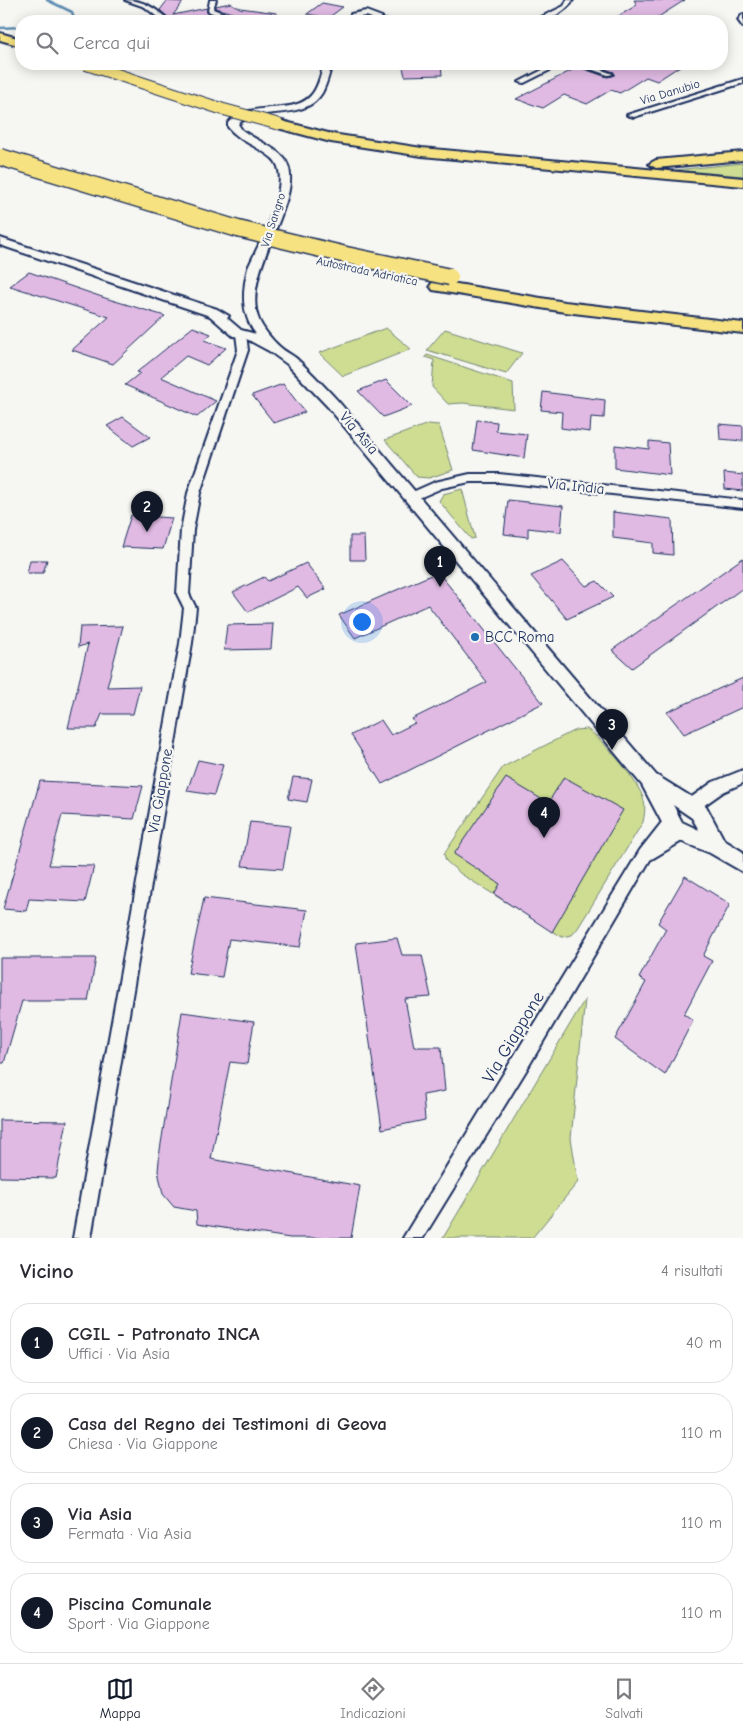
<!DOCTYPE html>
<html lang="it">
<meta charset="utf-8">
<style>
body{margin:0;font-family:"Comic Neue",sans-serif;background:#f7f7f7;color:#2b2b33}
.you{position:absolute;left:361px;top:621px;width:18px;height:18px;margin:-12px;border:4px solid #fff;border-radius:50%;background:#1a73e8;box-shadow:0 0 0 8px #1a73e833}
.badge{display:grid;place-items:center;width:32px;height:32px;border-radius:50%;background:#111827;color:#fff;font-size:16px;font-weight:700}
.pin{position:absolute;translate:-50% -41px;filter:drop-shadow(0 1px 2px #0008)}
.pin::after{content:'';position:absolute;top:26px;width:18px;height:15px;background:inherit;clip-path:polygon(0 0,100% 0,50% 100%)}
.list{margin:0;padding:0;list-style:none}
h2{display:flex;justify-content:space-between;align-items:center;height:65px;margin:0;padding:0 20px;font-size:21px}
h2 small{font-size:16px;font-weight:400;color:#7c7c81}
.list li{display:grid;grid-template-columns:32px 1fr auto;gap:15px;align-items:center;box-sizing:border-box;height:80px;margin:0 10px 10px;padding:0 10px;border:1px solid #e1e1e2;border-radius:20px}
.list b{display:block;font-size:19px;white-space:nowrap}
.list p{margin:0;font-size:16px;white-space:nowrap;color:#7c7c81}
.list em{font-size:16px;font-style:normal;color:#7c7c81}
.icon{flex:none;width:28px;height:28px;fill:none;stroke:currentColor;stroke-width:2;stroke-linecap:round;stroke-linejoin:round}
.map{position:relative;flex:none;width:743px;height:1238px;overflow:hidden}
.search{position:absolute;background:#fff;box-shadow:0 2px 12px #0003;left:15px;right:15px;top:15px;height:55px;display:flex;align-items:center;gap:12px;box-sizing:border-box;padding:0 18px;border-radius:20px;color:#7c7c81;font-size:19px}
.sheet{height:425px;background:#fff}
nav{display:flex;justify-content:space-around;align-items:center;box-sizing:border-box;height:70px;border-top:1px solid #e1e1e2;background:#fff;font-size:14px;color:#7c7c81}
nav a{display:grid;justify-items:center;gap:2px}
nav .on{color:#111827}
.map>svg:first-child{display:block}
</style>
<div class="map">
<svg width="743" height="1238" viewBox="0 0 743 1238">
<rect width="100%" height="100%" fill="#f6f6f2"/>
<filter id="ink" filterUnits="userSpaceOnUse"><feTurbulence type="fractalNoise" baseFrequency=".02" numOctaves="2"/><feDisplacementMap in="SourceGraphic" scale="10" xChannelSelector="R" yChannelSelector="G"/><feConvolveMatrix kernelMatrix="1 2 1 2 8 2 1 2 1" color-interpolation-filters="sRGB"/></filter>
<g filter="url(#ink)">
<!-- green -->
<path fill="#cedd91" stroke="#748678" d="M743,163v13l-68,-6z
M386,328l25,21 -68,27 -24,-23z
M445,329l77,24 -16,21 -79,-24z
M427,355l86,28 1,26 -51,-6 -15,1 -16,-17 2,-27 -9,-3z
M428,424l11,1 14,45 -24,8 -12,-1 -32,-37z
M462,489l13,49 -4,1 -32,-38 4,-7z
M587,729c16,11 47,47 55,66 4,9 3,17 1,27l-65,106 -6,7 -10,2 -101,-63 -15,-13 -2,-7 59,-87 72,-37z
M585,999l-14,139 7,44 -46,56h-89z"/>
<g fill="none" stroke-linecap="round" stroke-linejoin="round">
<!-- stream -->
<path stroke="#5e8db3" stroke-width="2.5" d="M47,0l25,12 2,7 -6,2
M0,28l21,-1"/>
</g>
<!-- building -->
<path fill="#e0bae3" stroke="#1b2f5e" d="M634,0h51l-33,21h-20l-15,-4 20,-12z
M167,1l16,1 -10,13 34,-7v5l24,8h-58v-5l-3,3 -10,-9z
M230,3l10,5 37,5v8h-22l-2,-2 -38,-11 1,-2z
M322,3l21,4 -15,11 -21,-4z
M402,64h39l1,11 -37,1z
M614,64h69l-26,17 -11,-4 -26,16 -9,-3 -24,14 -23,-9 -21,13 -27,-9 62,-32 29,10 6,-1 1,-4 -9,-3z
M29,272l76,26 60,18 -52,48 -41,-14 37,-33 -99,-31z
M193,327l18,7 -7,6 22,8 -19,17 -21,-9 -25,21 55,24 -19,16 -72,-32 15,-12 -3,-1z
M386,380l26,26 -29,11 -25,-26z
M283,384l22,28 -31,11 -22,-28z
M543,392l62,8 -1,18 -13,-1 -1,15 -29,-4 1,-16 -21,-2z
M123,417l27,20 -17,9 -26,-20z
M477,420l20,2 -1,9 31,3 -3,24 -51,-8z
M719,424l24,2v15l-23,-2z
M649,441l19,2 2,32 -55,-7v-23l34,4z
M724,473l19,2v16l-18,-2z
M508,500l55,6 -2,26 -33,-4v9l-24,-3z
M613,512l59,7 1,36 -20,-2v-10l-40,-5z
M131,515l41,3 -9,31 -42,-2z
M350,536h14l1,24h-15z
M743,558v30l-111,80 -20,-18z
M30,560h17l-4,13h-16z
M563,561l23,25 11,-5 16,16 -46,22 -36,-43z
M306,563l20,26 -19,9 -9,-11 -50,25 -15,-20 31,-15 4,4z
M438,572l105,131 -161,81 -31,-49 30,-15 10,15 24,-12 -3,-4 75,-37 -59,-77 -73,33 -16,-23z
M273,624l-2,25 -47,1 3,-25z
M123,626l-16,61 33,-1 -7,28h-31l-6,14h-28l20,-84 -10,3 2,-20z
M743,678v29l-59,27 -17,-22z
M198,760l25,5 -9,30 -27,-4z
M293,777l19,2 -5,23 -19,-3z
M564,777l59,33 -71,122 -58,-38 6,-10 -46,-30 52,-76 42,25z
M40,781l103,5 -9,33 -72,-4 -13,50 45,1 -9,36 -56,-3 -3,12 -23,-2z
M250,822l40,4 -7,43 -41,-3z
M685,876l45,28 -27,52 9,5 -28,53 9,6 -28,55 -50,-36 31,-57 -7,-4 27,-49 -8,-6z
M204,898l103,12 -7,37 -71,-8 -7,38 -34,-4z
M397,938l5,17h20l9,42 -26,2 9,48h27l4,44 -22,4 2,25 -43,9 -26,-186z
M0,958h96l-8,43h-66l-18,62h-4z
M182,1012l72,10 -7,42 -17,-2 -19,97 149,27 -9,52h-61l-93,-14 -1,-13 -22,-4 -11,-13 -5,-23 2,-21z
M0,1120l67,1 -11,57 -56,-1z"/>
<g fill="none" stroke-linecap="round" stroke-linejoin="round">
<defs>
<path id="minor" d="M125,0c18,0 31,8 44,21h-7l-17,-14z
M210,0h6l-3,9 15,6 25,6 -27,-2 -18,-8z
M567,0h6c-7,12 -26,22 -40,21l31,-15z
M743,14v13l-5,-7z
M376,18l13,3h-15z
M554,64h8l-38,19 -5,-1z
M576,64h9l28,10 -5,1z
M743,79v4l-109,34 -7,-2z
M241,331l5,3 2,16 -48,143 -7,37 -4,64 7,14 -4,35 -101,595h-18l107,-595 4,-35 -7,-14 4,-64 7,-37 50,-143 -2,-16z
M470,474h29l244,26v8l-244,-26h-29l-28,6 -30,13 -6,-4 2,-3 27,-12z
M743,770v13l-20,9 -27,19 -5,2 -5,-2 -2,-5 2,-5 27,-19z
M671,815l5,2 2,5 -4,8 8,-4 5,2 2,5 -2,5 -37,22 -123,209 -104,169h-20l237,-388 26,-33z"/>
<path id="tertiary" d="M366,11l16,6 -5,4h-9l4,-3 -6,-2 -7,1 4,4h-9l-4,-3 1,-4z
M324,64h8c-3,10 -5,20 -10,29 -17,29 -61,12 -84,31l4,6c13,10 30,15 41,27 30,34 -45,114 -24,163 4,9 14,21 21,27 5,5 13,8 18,13 14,13 27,27 40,41l318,374 50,31 18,34 19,12v20l-33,-19 -35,-14 -7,-5 -26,-49 -314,-378 -41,-43 -18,-13 -26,-14 -10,-1 -23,-20 -210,-71v-7l217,71 12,7 -2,2 14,12 15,4c-15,-19 -14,-43 -8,-66 10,-23 48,-90 24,-110 -14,-12 -32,-16 -44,-31v-4c22,-25 67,-5 85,-30 6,-8 8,-20 11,-29zM673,805l19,13 7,12 -17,-8z"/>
<path id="trunk" d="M0,33l21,6v7l-21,-6z
M278,120l54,14 90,14 321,30v8l-321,-30 -91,-14 -57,-15 -2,-3z
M743,152v8l-87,8 -7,-4 7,-4z"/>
<path id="motorway" d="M439,281l126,21 178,21v10l-178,-21 -132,-22 -3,-4 3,-4z"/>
</defs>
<!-- minor casing -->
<use href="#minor" stroke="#1b2f5e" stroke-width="4"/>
<!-- tertiary casing -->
<use href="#tertiary" stroke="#1b2f5e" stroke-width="4"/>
<!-- trunk casing -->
<use href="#trunk" stroke="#1b2f5e" stroke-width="4"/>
<!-- motorway casing -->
<use href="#motorway" stroke="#1b2f5e" stroke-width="4"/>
<!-- minor -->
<use href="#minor" fill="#f6f6f2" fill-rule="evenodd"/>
<!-- tertiary -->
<use href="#tertiary" fill="#f6f6f2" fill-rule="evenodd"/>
<!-- trunk -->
<use href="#trunk" fill="#f7e281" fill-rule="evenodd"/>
<!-- motorway -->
<use href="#motorway" fill="#f7e281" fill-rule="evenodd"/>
<defs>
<path id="trunk-bridge" d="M85,64l137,45 56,15"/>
<path id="motorway-bridge" d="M0,157l238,72 108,26 104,22"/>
</defs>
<!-- trunk-bridge casing -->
<use href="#trunk-bridge" stroke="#1b2f5e" stroke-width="13" stroke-linecap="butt"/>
<!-- motorway-bridge casing -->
<use href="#motorway-bridge" stroke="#1b2f5e" stroke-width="19" stroke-linecap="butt"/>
<!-- trunk-bridge -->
<use href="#trunk-bridge" stroke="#f7e281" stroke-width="11"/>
<!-- motorway-bridge -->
<use href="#motorway-bridge" stroke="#f7e281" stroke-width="16"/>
</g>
</g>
<!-- markers -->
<circle fill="#1f6fb2" stroke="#f6f6f2" stroke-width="2" cx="475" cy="637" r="5"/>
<g text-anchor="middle" stroke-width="4.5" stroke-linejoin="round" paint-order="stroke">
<!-- far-street labels -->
<g font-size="12" fill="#1b2f5e" stroke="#f6f6f2">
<text transform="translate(670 92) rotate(-17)" y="4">Via Danubio</text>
<text transform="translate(273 220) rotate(-72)" y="4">Via Sangro</text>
<text transform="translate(367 271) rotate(12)" y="4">Autostrada Adriatica</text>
</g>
<!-- street labels -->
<g font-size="15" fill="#1b2f5e" stroke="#f6f6f2">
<text transform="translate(359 433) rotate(49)" y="5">Via Asia</text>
<text transform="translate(576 486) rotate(6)" y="5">Via India</text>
<text transform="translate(160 791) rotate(-80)" y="5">Via Giappone</text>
</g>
<!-- poi labels -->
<g font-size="15" fill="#1b2f5e" stroke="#f6f6f2" text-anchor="start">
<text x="485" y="642">BCC Roma</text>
</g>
<!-- near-street labels -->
<g font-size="18" fill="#1b2f5e" stroke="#f6f6f2">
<text transform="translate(513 1037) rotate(-59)" y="6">Via Giappone</text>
</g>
</g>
</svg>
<div class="you"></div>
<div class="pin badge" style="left:440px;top:587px">1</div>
<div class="pin badge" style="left:147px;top:532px">2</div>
<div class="pin badge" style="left:612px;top:750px">3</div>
<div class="pin badge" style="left:544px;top:838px">4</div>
<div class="search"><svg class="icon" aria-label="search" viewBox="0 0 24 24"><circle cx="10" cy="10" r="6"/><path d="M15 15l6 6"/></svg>Cerca qui</div>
</div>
<section class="sheet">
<h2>Vicino<small>4 risultati</small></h2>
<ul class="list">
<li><span class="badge">1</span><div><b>CGIL - Patronato INCA</b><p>Uffici · Via Asia</p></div><em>40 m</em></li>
<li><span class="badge">2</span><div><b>Casa del Regno dei Testimoni di Geova</b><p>Chiesa · Via Giappone</p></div><em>110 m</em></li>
<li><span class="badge">3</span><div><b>Via Asia</b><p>Fermata · Via Asia</p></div><em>110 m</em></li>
<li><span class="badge">4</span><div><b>Piscina Comunale</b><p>Sport · Via Giappone</p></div><em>110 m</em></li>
</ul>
</section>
<nav>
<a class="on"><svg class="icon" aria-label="map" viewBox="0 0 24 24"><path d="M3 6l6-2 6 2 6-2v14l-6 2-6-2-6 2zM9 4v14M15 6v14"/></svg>Mappa</a>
<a><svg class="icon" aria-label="directions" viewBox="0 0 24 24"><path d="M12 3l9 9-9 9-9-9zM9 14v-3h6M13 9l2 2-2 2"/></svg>Indicazioni</a>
<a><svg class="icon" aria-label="saved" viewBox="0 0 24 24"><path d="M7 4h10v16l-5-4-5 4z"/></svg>Salvati</a>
</nav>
